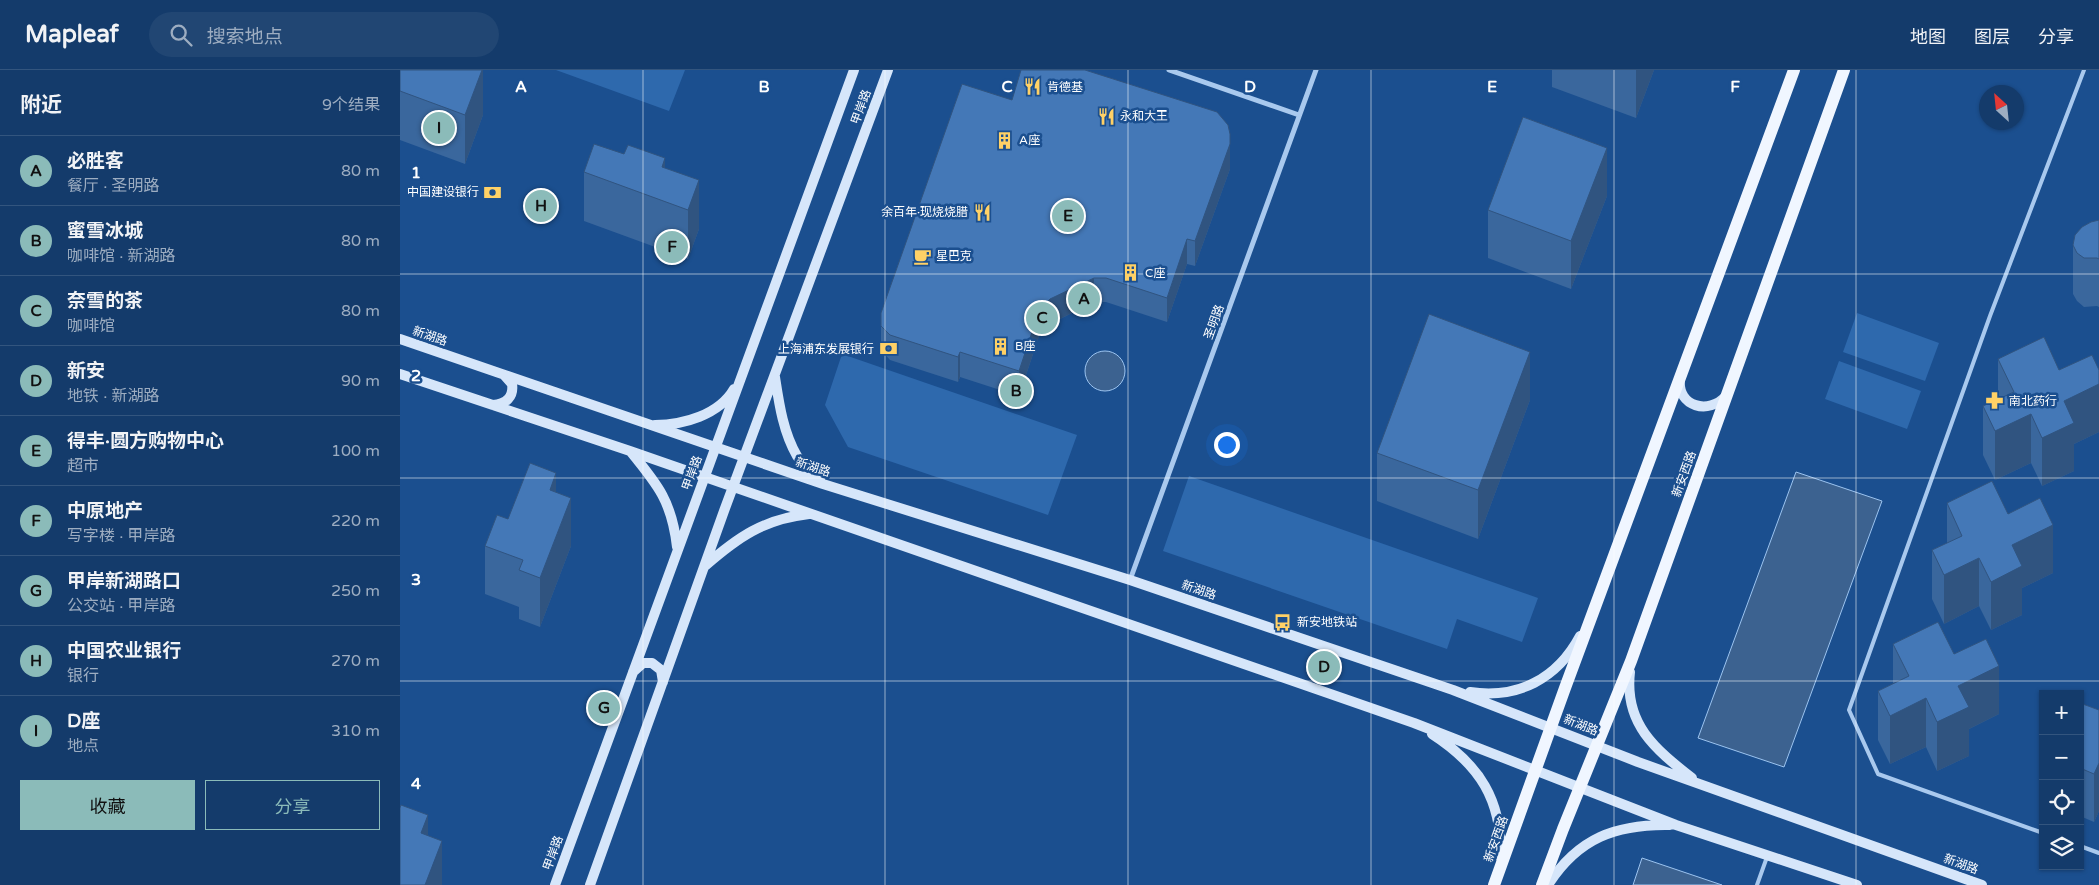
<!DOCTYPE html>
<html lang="zh">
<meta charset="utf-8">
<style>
body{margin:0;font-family:"Varela Round","Noto Sans SC",sans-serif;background:#214673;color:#f1f3f6}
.controls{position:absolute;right:15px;bottom:15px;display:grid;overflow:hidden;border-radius:0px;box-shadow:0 1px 4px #0004}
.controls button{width:45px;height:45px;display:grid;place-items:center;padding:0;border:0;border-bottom:1px solid #33557e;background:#143b6b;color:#f1f3f6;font:25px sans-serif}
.compass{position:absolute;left:1579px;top:15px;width:45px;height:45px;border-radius:50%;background:#143b6b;box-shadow:0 1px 4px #0004;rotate:333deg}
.you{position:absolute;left:826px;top:374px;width:18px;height:18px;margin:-12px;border:4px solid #fff;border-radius:50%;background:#1a73e8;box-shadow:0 0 0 8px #1a73e833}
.badge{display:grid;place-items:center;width:32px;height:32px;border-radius:50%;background:#8bbbb9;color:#111;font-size:16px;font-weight:700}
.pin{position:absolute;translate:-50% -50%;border:2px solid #fff;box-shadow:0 1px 5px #0006}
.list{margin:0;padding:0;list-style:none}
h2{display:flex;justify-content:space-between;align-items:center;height:65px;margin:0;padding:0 20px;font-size:21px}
h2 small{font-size:16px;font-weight:400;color:#9dadc1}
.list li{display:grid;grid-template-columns:32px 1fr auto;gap:15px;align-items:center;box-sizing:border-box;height:70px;padding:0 20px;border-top:1px solid #33557e}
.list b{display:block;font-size:19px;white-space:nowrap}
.list p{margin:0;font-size:16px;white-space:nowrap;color:#9dadc1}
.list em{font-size:16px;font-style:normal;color:#9dadc1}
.actions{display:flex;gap:10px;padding:15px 20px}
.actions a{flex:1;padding:11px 0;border:1px solid #8bbbb9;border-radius:0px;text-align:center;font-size:18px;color:#8bbbb9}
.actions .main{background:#8bbbb9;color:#111}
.icon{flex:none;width:28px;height:28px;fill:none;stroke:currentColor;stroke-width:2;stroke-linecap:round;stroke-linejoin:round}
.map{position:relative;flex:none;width:1699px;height:815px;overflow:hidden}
header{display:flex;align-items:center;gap:30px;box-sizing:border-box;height:70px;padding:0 25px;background:#143b6b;border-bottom:1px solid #33557e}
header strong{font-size:24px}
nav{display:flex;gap:28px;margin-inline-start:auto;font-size:18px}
.search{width:350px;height:45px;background:#214673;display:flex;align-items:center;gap:12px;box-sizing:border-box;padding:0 18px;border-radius:28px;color:#9dadc1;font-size:19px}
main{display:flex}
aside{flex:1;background:#143b6b}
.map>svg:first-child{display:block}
</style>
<header>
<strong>Mapleaf</strong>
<div class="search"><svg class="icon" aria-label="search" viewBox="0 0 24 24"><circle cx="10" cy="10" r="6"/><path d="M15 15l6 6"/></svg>搜索地点</div>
<nav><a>地图</a><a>图层</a><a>分享</a></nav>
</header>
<main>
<aside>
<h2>附近<small>9个结果</small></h2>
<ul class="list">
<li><span class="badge">A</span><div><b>必胜客</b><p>餐厅 · 圣明路</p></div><em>80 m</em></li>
<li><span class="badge">B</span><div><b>蜜雪冰城</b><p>咖啡馆 · 新湖路</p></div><em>80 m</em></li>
<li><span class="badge">C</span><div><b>奈雪的茶</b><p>咖啡馆</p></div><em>80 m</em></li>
<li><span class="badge">D</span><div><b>新安</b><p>地铁 · 新湖路</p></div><em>90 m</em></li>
<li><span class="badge">E</span><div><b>得丰·圆方购物中心</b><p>超市</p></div><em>100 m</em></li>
<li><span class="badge">F</span><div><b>中原地产</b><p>写字楼 · 甲岸路</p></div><em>220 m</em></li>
<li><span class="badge">G</span><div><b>甲岸新湖路口</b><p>公交站 · 甲岸路</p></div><em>250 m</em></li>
<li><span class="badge">H</span><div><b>中国农业银行</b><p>银行</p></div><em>270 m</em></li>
<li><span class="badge">I</span><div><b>D座</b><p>地点</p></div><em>310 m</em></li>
</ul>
<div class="actions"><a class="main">收藏</a><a>分享</a></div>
</aside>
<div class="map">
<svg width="1699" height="815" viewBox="0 0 1699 815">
<rect width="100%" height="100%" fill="#1b4f8f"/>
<!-- green -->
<path fill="#2e69ad" d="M156,0h129l-16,41z
M1457,243l82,30 -14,38 -82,-29z
M442,284l235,81 -29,80 -200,-68 -23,-42z
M1439,291l82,30 -14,38 -82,-30z
M789,406l349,122 -16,44 -65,-23 -10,30 -284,-98z"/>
<!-- water -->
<path fill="#3c6290" stroke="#9cc4f0" d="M685 301a20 20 0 1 1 40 0a20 20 0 1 1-40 0Z
M1396,402l86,29 -98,266 -86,-29z
M1242,788l80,27h-89z"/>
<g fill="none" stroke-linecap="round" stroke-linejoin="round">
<!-- service -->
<path stroke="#a9c9ee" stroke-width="4" d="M1643,763l-165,-59 -29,-64 141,-394 94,-246
M1680,776l19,7
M1357,815l10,-28"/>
<!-- minor -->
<path stroke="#a9c9ee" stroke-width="5" d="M769,0l130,45
M730,510l186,-510"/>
<!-- secondary -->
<path stroke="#d6e6fa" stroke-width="10" d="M0,269l423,145 307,96 323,110 185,72 344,123
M0,304l230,77 784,272 262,102 181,60
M375,307c4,26 8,55 22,79 6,10 15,18 24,26
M1280,309c-3,28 29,36 46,17
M93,335c13,-1 21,-8 19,-21l-8,-9
M255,355c28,0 64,-10 79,-36
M231,382c27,33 41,50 46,95
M305,496c33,-29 59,-47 104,-52
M233,602l10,-9h9l9,7 2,12
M1230,602c-6,52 25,77 62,106
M1070,622c48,7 87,-13 110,-56
M1032,664c48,31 70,66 69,124
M155,815l299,-815
M190,815l134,-374 164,-441
M1148,815c30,-47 68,-61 122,-60"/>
<!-- primary -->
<path stroke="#f0f6ff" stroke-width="12" d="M1094,815l71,-197 229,-618
M1142,815l21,-56 68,-168 213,-591"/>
</g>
<!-- wall -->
<path fill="#3a679d" d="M0,0h83v45l-18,49 -65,-24z
M1152,0h102l-18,48 -84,-31z
M612,30l218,59v10l-35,97 -8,-2 -20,58 -61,-20h-12l-44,22 -11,12 -20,60 -59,-19 -2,5 -68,-22 -9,-10v-37z
M224,84l41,14 34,61 -11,30 -104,-38v-49z
M1207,126l-36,93 -83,-31v-48z
M1699,150v87l-2,-1 -13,1 -7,-6 -4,-7v-49z
M1598,289l61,11h40v62l-25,12v27l-32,15 -11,-23 -36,17 -12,-25v-49l15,-7z
M1130,330l-52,139 -101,-38v-48z
M156,422l15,54 -31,81 -21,-8v-12l-34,-13v-48l23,-27z
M1547,433l61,11 45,59 -31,15v27l-31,15 -12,-24 -35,18 -12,-25v-49l15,-7z
M1493,574l61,10 45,60 -30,15v27l-32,15 -11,-24 -36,17 -12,-24v-49l15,-7z
M1680,633l19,7v101l-5,11 -14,-6z"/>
<!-- shaded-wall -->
<path fill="#305480" d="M82,0h1v45l-18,49v-49z
M1236,0h18l-18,48z
M830,64v35l-35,97v-25z
M1207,78v48l-36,93v-48z
M265,88v44l-3,-35z
M299,110v49l-11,30v-49z
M787,169v25l-20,58v-24z
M694,208v24l-44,22 -11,12 -20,60v-25l20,-60 11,-12z
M560,282v25l-2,5v-25z
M1130,282v48l-52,139v-49z
M1699,314v48l-25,12v27l-32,15v-48l22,-37z
M1631,344v49l-36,17v-49z
M156,403v48l-6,-31z
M171,428v48l-31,81v-49z
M1653,455v48l-31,15v27l-31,15v-48l21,-37z
M1579,488v48l-35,18v-49z
M1599,596v48l-30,15v27l-32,15v-49l21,-36z
M1526,628v49l-36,17v-48z
M1699,693v48l-5,11v-48z
M28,745v49l-7,-31z
M42,771v44h-17z"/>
<!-- building -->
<path fill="#4478b7" stroke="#305480" d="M0,0h82l-17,45 -65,-24z
M621,0h64l132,42 11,13 2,9v10l-35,97 -8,-2 -20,59 -61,-20h-12l-44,21 -11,12 -20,60 -59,-19 -2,5 -68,-22 -9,-9v-13l81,-229 50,16z
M1123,47l84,31 -36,93 -83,-31z
M194,74l30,10 4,-9 37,13 -3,9 37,13 -11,30 -104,-38z
M1699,150v39l-2,-1h-13l-7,-5 -4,-8 2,-10 7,-8 9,-5z
M1029,244l101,38 -52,138 -101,-37z
M1644,267l15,33 33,-15 7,15v14l-35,17 10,22 -32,15 -11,-24 -36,17 -12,-25 31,-14 -16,-33z
M130,393l26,10 -6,17 21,8 -31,80 -21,-8 4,-10 -38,-14 12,-31 11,4z
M1592,411l16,33 32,-16 13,27 -41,20 10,21 -31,16 -12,-24 -35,17 -12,-25 30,-14 -15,-33z
M1538,552l16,32 32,-15 13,27 -41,20 11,21 -32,15 -11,-24 -36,18 -12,-25 31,-15 -16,-32z
M1680,633l19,7v53l-5,11 -14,-6z
M1,735l27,10 -7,18 21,8 -17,44h-25v-77z"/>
<!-- grid -->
<path fill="none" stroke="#fff" stroke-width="1" stroke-opacity="0.55" d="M243,0v815M485,0v815M728,0v815M971,0v815M1214,0v815M1456,0v815M0,204h1699M0,408h1699M0,611h1699"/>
<!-- icons -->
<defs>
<symbol id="restaurant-bare" viewBox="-9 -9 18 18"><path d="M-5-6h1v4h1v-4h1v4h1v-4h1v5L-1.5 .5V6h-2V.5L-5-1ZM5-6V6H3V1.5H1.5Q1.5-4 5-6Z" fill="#ffd166" stroke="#1b4f8f" stroke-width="2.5" paint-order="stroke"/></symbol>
<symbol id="building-bare" viewBox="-9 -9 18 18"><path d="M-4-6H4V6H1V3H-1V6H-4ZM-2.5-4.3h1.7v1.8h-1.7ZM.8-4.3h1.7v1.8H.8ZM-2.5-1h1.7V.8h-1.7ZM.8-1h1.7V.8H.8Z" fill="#ffd166" stroke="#1b4f8f" stroke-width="2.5" paint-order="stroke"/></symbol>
<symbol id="bank-bare" viewBox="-9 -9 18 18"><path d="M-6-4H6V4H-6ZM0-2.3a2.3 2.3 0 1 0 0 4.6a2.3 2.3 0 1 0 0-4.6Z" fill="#ffd166" stroke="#1b4f8f" stroke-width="2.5" paint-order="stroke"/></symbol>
<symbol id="cafe-bare" viewBox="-9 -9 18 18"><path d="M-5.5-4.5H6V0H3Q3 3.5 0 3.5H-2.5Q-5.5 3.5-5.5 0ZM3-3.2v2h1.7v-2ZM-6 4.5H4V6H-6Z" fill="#ffd166" stroke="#1b4f8f" stroke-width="2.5" paint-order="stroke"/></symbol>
<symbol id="pharmacy-bare" viewBox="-9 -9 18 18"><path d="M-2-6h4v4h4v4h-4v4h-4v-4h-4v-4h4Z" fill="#ffd166" stroke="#1b4f8f" stroke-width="2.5" paint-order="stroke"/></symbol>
<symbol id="bus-bare" viewBox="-9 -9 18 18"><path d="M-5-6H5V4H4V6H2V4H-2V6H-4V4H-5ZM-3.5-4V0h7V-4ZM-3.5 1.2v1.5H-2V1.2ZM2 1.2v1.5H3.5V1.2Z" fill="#ffd166" stroke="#1b4f8f" stroke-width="2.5" paint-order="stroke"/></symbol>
</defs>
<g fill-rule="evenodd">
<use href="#restaurant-bare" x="620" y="4" width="25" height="25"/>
<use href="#restaurant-bare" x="694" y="34" width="25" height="25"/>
<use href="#building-bare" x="592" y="58" width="25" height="25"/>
<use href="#bank-bare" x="80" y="110" width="25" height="25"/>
<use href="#restaurant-bare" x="570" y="130" width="25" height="25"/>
<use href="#cafe-bare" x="510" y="174" width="25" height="25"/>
<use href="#building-bare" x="718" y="190" width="25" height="25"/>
<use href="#building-bare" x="588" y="264" width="25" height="25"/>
<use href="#bank-bare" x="476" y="266" width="25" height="25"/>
<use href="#pharmacy-bare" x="1582" y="318" width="25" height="25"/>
<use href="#bus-bare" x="870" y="540" width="25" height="25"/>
</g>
<g text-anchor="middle" stroke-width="5" stroke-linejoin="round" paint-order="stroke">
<!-- poi labels -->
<g font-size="12" fill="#fff" stroke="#1b4f8f" text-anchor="start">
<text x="647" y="21">肯德基</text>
<text x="720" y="50">永和大王</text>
<text x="619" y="74">A座</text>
<text x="79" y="126" text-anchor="end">中国建设银行</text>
<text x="568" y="146" text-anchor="end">余百年·现烧烧腊</text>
<text x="536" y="190">星巴克</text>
<text x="745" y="207">C座</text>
<text x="615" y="280">B座</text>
<text x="474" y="283" text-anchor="end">上海浦东发展银行</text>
<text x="1609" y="335">南北药行</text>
<text x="897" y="556">新安地铁站</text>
</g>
<!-- street labels -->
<g font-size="12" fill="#fff" stroke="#1b4f8f">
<text transform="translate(461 37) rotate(-70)" y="4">甲岸路</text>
<text transform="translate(814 252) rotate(-70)" y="4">圣明路</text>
<text transform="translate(30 266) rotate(19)" y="4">新湖路</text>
<text transform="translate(413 397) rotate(18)" y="4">新湖路</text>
<text transform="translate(292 403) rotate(-70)" y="4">甲岸路</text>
<text transform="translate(1284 404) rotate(-70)" y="4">新安西路</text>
<text transform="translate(799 520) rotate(19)" y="4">新湖路</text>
<text transform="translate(1181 655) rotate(22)" y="4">新湖路</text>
<text transform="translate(1096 769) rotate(-70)" y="4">新安西路</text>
<text transform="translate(153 783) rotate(-70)" y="4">甲岸路</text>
<text transform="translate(1561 794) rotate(20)" y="4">新湖路</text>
</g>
</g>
<g font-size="16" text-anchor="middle" font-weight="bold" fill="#fff" stroke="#1b4f8f" stroke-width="5" stroke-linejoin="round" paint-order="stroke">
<text x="121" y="22">A</text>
<text x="364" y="22">B</text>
<text x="607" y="22">C</text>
<text x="850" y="22">D</text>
<text x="1092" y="22">E</text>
<text x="1335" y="22">F</text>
<text x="16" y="108">1</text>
<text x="16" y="311">2</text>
<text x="16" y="515">3</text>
<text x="16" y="719">4</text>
</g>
</svg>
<div class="controls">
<button>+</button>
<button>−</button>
<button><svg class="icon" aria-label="locate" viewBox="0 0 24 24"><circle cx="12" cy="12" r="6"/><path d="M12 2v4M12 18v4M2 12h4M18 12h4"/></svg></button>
<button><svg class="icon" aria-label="layers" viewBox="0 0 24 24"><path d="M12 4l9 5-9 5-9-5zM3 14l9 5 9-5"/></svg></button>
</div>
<svg class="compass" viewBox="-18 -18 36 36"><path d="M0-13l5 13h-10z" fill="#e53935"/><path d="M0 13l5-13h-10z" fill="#9dadc1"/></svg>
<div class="you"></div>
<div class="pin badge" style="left:684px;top:229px">A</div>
<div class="pin badge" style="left:616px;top:321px">B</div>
<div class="pin badge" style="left:642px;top:248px">C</div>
<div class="pin badge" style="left:924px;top:597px">D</div>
<div class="pin badge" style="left:668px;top:146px">E</div>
<div class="pin badge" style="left:272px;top:177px">F</div>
<div class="pin badge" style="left:204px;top:638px">G</div>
<div class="pin badge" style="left:141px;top:136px">H</div>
<div class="pin badge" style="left:39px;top:58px">I</div>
</div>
</main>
